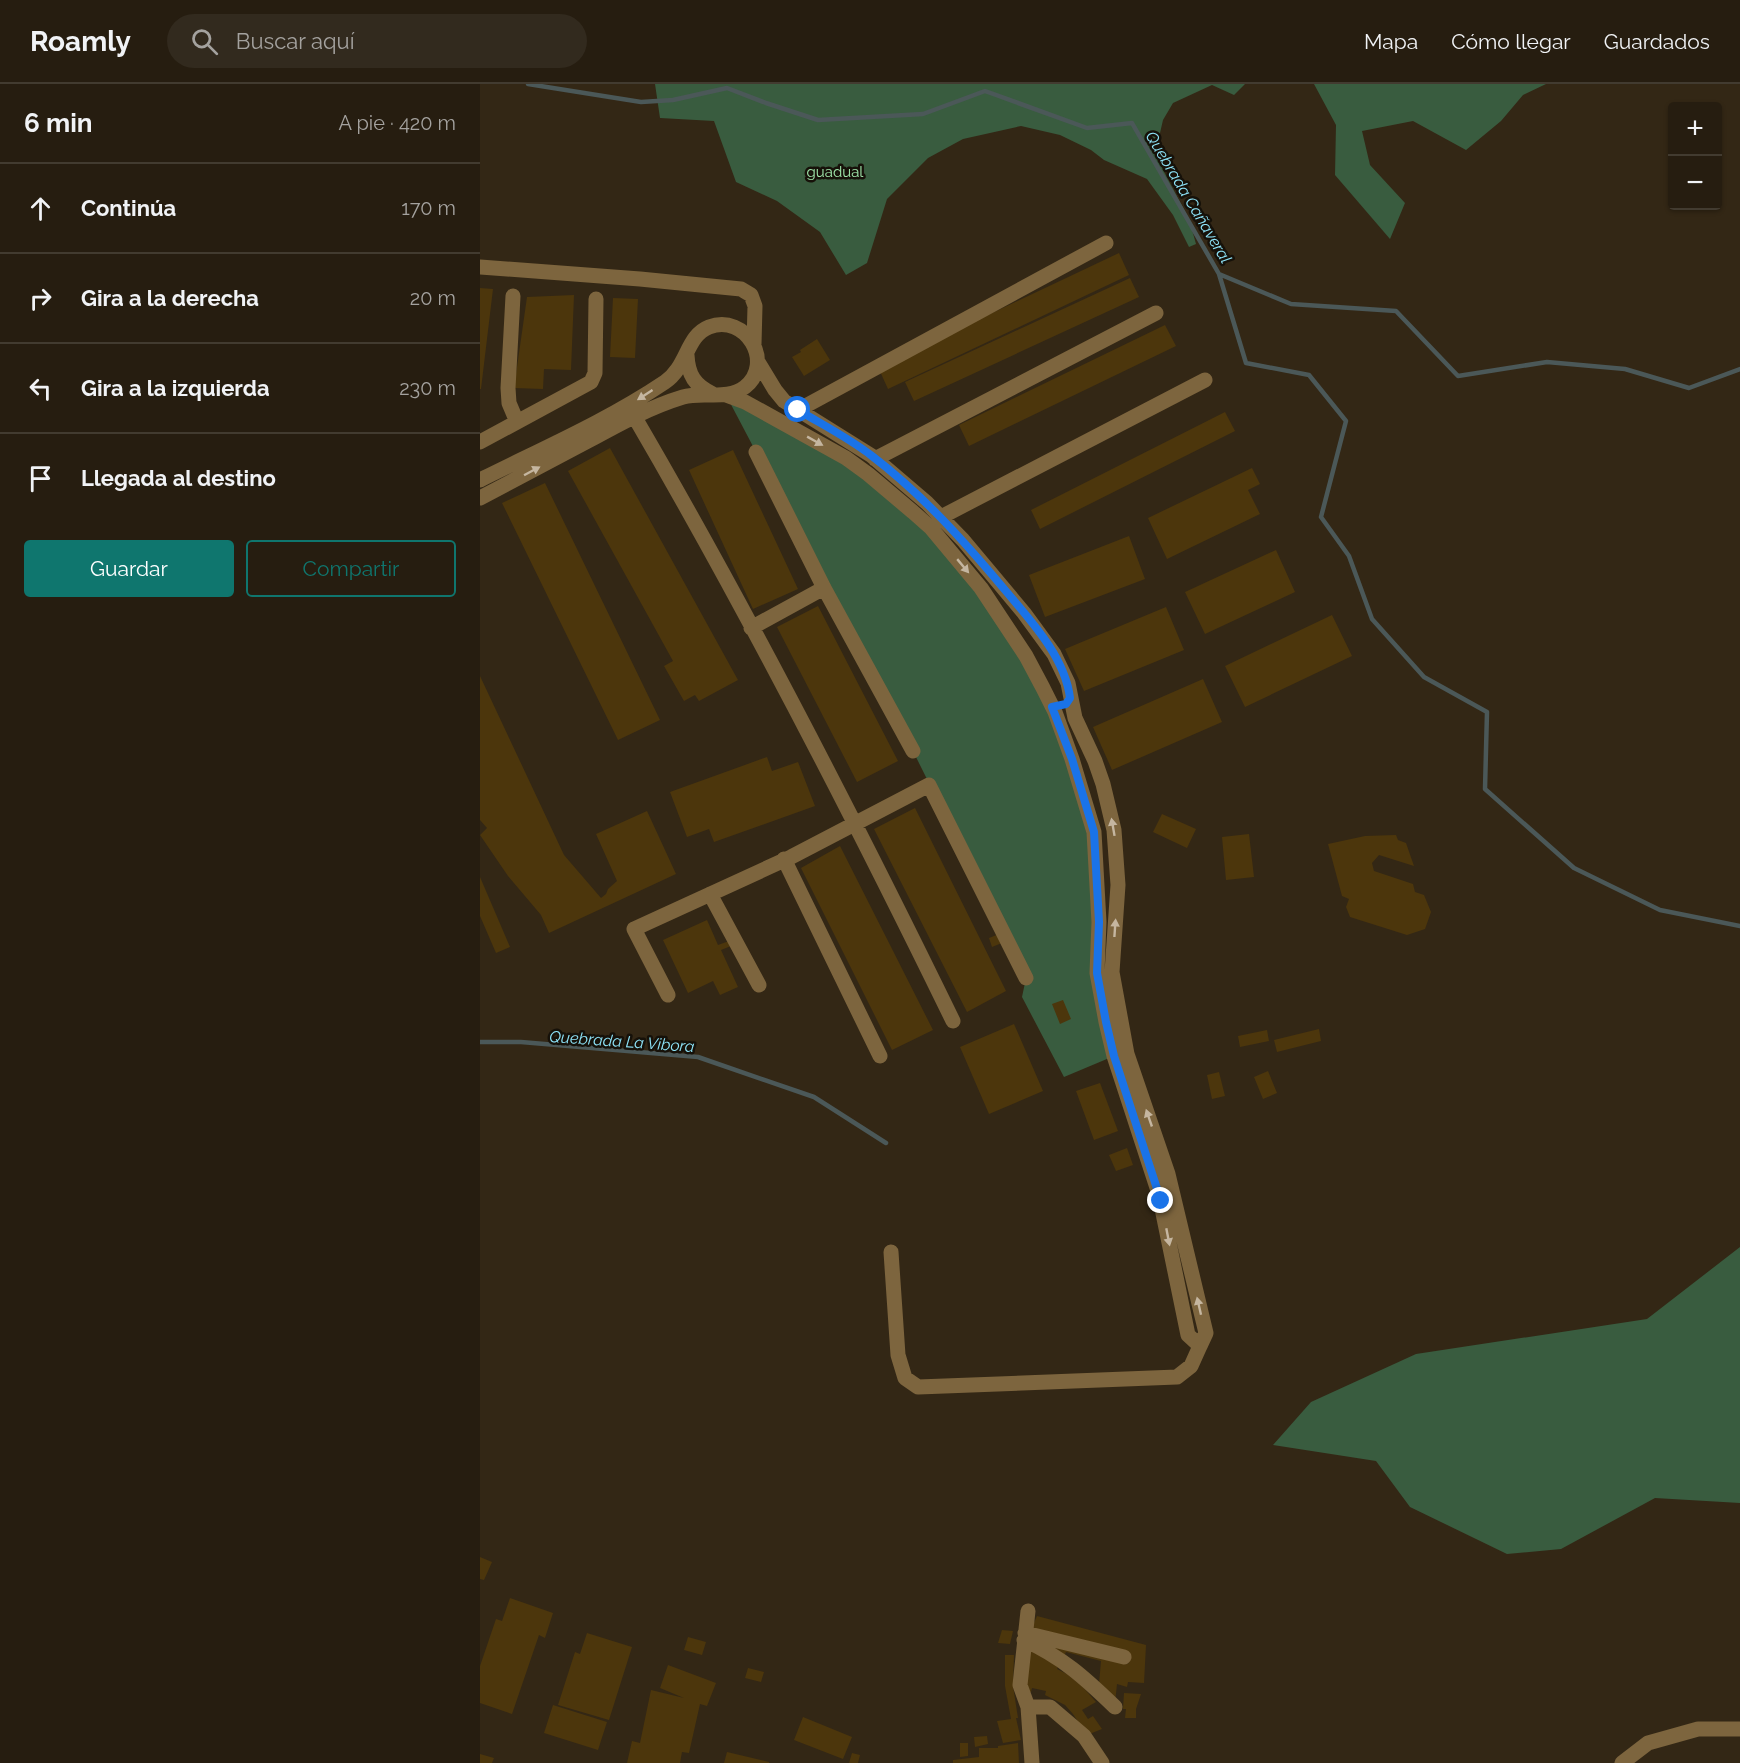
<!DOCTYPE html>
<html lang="es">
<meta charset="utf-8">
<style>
body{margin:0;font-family:Raleway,sans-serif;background:#322a1e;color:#f1f3f6}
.controls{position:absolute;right:18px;top:18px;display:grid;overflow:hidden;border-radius:6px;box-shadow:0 2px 4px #0004}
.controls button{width:54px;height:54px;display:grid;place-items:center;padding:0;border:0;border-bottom:2px solid #423b30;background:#261d10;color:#f1f3f6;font:30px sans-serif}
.stop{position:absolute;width:18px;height:18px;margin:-14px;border:4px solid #1a73e8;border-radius:50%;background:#fff}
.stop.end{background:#1a73e8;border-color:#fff;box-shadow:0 2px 6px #0008}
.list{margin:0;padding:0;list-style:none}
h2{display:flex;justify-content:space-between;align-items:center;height:78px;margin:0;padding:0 24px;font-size:26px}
h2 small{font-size:20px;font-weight:400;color:#a4a29f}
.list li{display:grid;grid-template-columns:39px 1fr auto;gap:18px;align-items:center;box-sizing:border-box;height:90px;padding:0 24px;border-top:2px solid #423b30}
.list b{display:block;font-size:22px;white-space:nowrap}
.list em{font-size:20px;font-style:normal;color:#a4a29f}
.actions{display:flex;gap:12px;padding:18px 24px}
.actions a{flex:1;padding:14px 0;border:2px solid #0f766e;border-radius:6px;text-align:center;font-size:21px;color:#0f766e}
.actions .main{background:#0f766e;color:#fff}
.icon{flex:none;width:33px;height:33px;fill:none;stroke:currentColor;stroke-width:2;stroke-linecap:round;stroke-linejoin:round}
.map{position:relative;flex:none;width:1260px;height:1679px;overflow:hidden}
header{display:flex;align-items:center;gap:36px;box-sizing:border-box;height:84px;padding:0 30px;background:#261d10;border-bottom:2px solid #423b30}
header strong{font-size:28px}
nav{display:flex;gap:33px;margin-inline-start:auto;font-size:21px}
.search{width:420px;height:54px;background:#322a1e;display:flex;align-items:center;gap:15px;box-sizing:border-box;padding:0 21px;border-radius:33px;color:#a4a29f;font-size:22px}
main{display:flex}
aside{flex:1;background:#261d10}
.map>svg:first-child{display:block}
</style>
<header>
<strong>Roamly</strong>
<div class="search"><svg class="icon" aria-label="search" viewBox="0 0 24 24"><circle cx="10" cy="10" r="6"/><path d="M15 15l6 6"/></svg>Buscar aquí</div>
<nav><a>Mapa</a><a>Cómo llegar</a><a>Guardados</a></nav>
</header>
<main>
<aside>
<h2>6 min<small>A pie · 420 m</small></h2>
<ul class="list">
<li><svg class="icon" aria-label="ahead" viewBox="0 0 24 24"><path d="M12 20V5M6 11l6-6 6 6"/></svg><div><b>Continúa</b></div><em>170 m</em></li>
<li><svg class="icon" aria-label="right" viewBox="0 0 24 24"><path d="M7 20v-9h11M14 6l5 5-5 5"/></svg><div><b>Gira a la derecha</b></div><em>20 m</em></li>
<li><svg class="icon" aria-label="left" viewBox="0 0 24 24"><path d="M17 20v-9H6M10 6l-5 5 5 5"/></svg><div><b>Gira a la izquierda</b></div><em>230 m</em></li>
<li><svg class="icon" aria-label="arrive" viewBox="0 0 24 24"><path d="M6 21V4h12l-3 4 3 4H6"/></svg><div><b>Llegada al destino</b></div></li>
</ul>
<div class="actions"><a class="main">Guardar</a><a>Compartir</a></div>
</aside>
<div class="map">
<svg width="1260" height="1679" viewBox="0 0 1260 1679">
<rect width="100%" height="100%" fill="#332715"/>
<!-- green -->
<path fill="#395c3f" d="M175,0h590l-11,11 -22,-10 -39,18 -10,17 -6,26 6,24 26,49 7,25 -7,3 -16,-32 -26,-36 -43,-19 -13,-10 -31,-15 -39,-9 -58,13 -35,19 -41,41 -20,64 -21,12 -26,-43 -43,-31 -41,-19 -22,-61 -54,-3z
M834,0h232l-23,11 -22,26 -35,29 -53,-29 -51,10 8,34 35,38 -15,36 -55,-64 1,-50z
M246,311l95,49 92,68 113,144 62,156 9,161 17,83 -50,21 -42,-80 4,-19 -113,-227z
M1260,1163v256l-85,-5 -94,51 -54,5 -97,-47 -34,-46 -103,-16 38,-43 105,-48 231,-35z"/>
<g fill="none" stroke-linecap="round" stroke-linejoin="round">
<!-- stream -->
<path stroke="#4b5858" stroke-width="4.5" d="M48,0l113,18 32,-2 54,-12 39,15 52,17 105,-6 62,-23 102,37 45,-5 87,151 72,30 105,7 62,65 89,-14 78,7 64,19 51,-19
M739,190l27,89 63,12 37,46 -25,96 28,39 23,63 52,58 63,35 -2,77 89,79 86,42 80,16
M0,958h41l177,15 116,40 72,46"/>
</g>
<!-- building -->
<path fill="#4c360c" d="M639,169l10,22 -241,114 -10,-22z
M650,194l9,19 -225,104 -9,-19z
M0,204l13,1 -12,100h-1z
M94,211l-3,75 -27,-1 -1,20 -29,-1 13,-91z
M133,214l25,1 -3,59 -25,-1z
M685,241l11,21 -207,100 -10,-21z
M337,255l13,21 -26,16 -12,-19 9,-5 -1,-2z
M745,328l10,19 -195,98 -9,-19z
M130,364l128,232 -39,21 -4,-6 -11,6 -20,-35 9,-5 -105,-190z
M253,366l65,139 -45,20 -64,-139z
M772,384l8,16 -12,6 12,24 -93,45 -19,-41z
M65,399l115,237 -42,20 -116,-237z
M649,452l16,43 -100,38 -16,-42z
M796,466l19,42 -90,42 -20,-42z
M338,522l80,155 -41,21 -80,-155z
M686,523l18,43 -100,41 -19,-42z
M852,531l20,41 -107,51 -20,-41z
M0,592l84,179 37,43 5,-4 2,-5 9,-8 -21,-47 51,-23 29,63 -127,59 -8,-18 -33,-39 -28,-41 7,-7 -7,-8z
M723,595l19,43 -110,48 -19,-43z
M287,673l5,14 26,-9 17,44 -101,36 -5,-13 -22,8 -17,-45z
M435,724l91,183 -39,21 -93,-183z
M682,730l34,15 -9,19 -34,-16z
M769,750l5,43 -28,3 -4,-43z
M916,751l2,5 8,3 8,23 -35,-11 -7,8 2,8 39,13 2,8 9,3 7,17 -6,17 -18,6 -57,-18 -4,-10 3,-8 -7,-3 -14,-52 37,-8z
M360,762l93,184 -41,20 -91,-182z
M0,793l30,70 -14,6 -16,-37z
M227,836l11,25 11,-4 2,5 -10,4 17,37 -18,8 -7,-14 -25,12 -25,-53z
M519,850l3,9 -10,4 -3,-9z
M583,916l8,19 -11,5 -8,-20z
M534,940l29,67 -54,23 -29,-67z
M839,945l2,12 -44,11 -3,-12z
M787,946l2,11 -29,6 -2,-11z
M788,987l9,22 -14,6 -9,-22z
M739,988l6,24 -13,3 -5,-24z
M620,999l18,48 -24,9 -18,-49z
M647,1064l6,17 -17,6 -7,-16z
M0,1473l12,5 -8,18 -4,-1z
M30,1514l43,15 -8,25 -6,-3 -27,79 -32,-11v-37l16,-47 6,2z
M557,1532l109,29 -2,38 -16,-1 -1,5 -10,-3 -2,19 -16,-19 2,-23 -35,-9 -3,6 -15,-17 80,23 2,-5 -99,-30z
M522,1546l11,1 -3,13 -12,-1z
M107,1549l45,14 -23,73 -51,-15 17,-53 5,2z
M208,1553l18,5 -4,13 -18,-5z
M548,1560l32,19 -3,6 10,5 15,12 14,16 -14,8 6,9 5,-3 9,13 -15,6 -14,-21 -8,-9 -20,-10 1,-4 -14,-3 -1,4h-8z
M525,1571h9l-1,31 5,32h-2l5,22 -18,3 -6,-22 14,-2 -6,-33z
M188,1581l48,18 -9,23 -7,-2 -11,49 -7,-1 -2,11h-53l5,-22 8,2 11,-53 33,8 -24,-10z
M268,1584l16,4 -3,10 -16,-4z
M644,1609l17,1 -5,15v9h-11l1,-9h-3z
M73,1621l54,17 -9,28 -54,-17z
M323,1633l49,20 -9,22 -49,-19z
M507,1652l1,8 -13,3 -1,-10z
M480,1659h8v13l-8,1z
M538,1659l1,20h-66v-3l26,-3v-9h19v-2z
M247,1668l42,10v1h-45z
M372,1669l8,2 -2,8h-9z
M0,1670l14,4 -2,5h-12z"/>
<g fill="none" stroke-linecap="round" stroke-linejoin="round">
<!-- minor -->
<path stroke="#7d653e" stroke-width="15" d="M0,183l160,12 101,10 10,6 4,11 -1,38
M33,212l-5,92 1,15 8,19
M207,271c1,20 8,31 26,39
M246,311l19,7 101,56 22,16 45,38 18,16 50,60 45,68 17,32 12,24 17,47 22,73 5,90 -2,51 9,49 8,34 45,138 29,141 12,11 6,-13 -38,-159 -41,-120 -15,-82 6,-87 -4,-55 -11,-46 -8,-23 -20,-43 -7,-35 -14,-29 -30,-41 -61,-73 -36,-37 -55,-47 -88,-55 -9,-11 -17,-28
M318,326l308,-167
M154,332c115,197 219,400 319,605
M0,358l111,-60 4,-9 1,-74
M276,368l68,136 89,163
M395,375l281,-146
M0,396c62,-31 127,-59 185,-98 23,-16 21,-46 44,-55 37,-14 66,36 36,60 -18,14 -42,4 -62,10 -33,10 -64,27 -95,44 -36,19 -72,38 -108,57
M461,433l264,-137
M271,544l73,-40
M304,775l96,197
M230,810l49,91
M188,911l-34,-66 157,-72 138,-72 97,193
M411,1168l7,103 7,23 13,9 259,-10 14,-11 9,-20
M548,1527l-8,74 8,22 4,56
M545,1549l99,24
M544,1556c38,17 61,38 91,67
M548,1623h22l34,29 18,27
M1142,1679l26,-20 50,-14h42"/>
</g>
<!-- one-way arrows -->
<defs><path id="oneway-solid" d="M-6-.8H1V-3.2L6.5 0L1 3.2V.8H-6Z" transform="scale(1.5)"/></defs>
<g fill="#c5b6a0">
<use href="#oneway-solid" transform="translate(165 311) rotate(147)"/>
<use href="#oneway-solid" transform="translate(335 357) rotate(29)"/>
<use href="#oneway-solid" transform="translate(52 387) rotate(-28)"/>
<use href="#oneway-solid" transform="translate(483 482) rotate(50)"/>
<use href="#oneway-solid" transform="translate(633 743) rotate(-100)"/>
<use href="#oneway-solid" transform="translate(635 844) rotate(-86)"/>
<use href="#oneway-solid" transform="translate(669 1034) rotate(-109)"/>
<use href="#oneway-solid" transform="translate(688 1153) rotate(79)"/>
<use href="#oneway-solid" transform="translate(719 1222) rotate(-103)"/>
</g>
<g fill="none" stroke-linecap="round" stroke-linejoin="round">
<!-- route -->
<path stroke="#1a73e8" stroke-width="8" d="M318,326c25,15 51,28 74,46 51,39 92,85 133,134 26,31 60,67 65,108l-4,6 -14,3 20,52 22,73 5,90 -2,51 9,49 8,34 47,145"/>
</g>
<g text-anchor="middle" stroke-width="5" stroke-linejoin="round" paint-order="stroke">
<!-- park labels -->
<g font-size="15" fill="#a0e8ac" stroke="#161109">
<text x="355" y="93">guadual</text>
</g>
<!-- water labels -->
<g font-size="16" font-style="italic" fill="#8fe5fa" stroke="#161109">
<text transform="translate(709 113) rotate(59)" y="6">Quebrada Cañaveral</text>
<text transform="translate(142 957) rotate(4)" y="6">Quebrada La Vibora</text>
</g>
</g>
</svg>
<div class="controls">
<button>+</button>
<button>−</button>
</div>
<div class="stop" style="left:318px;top:326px"></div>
<div class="stop end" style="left:681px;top:1117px"></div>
</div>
</main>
